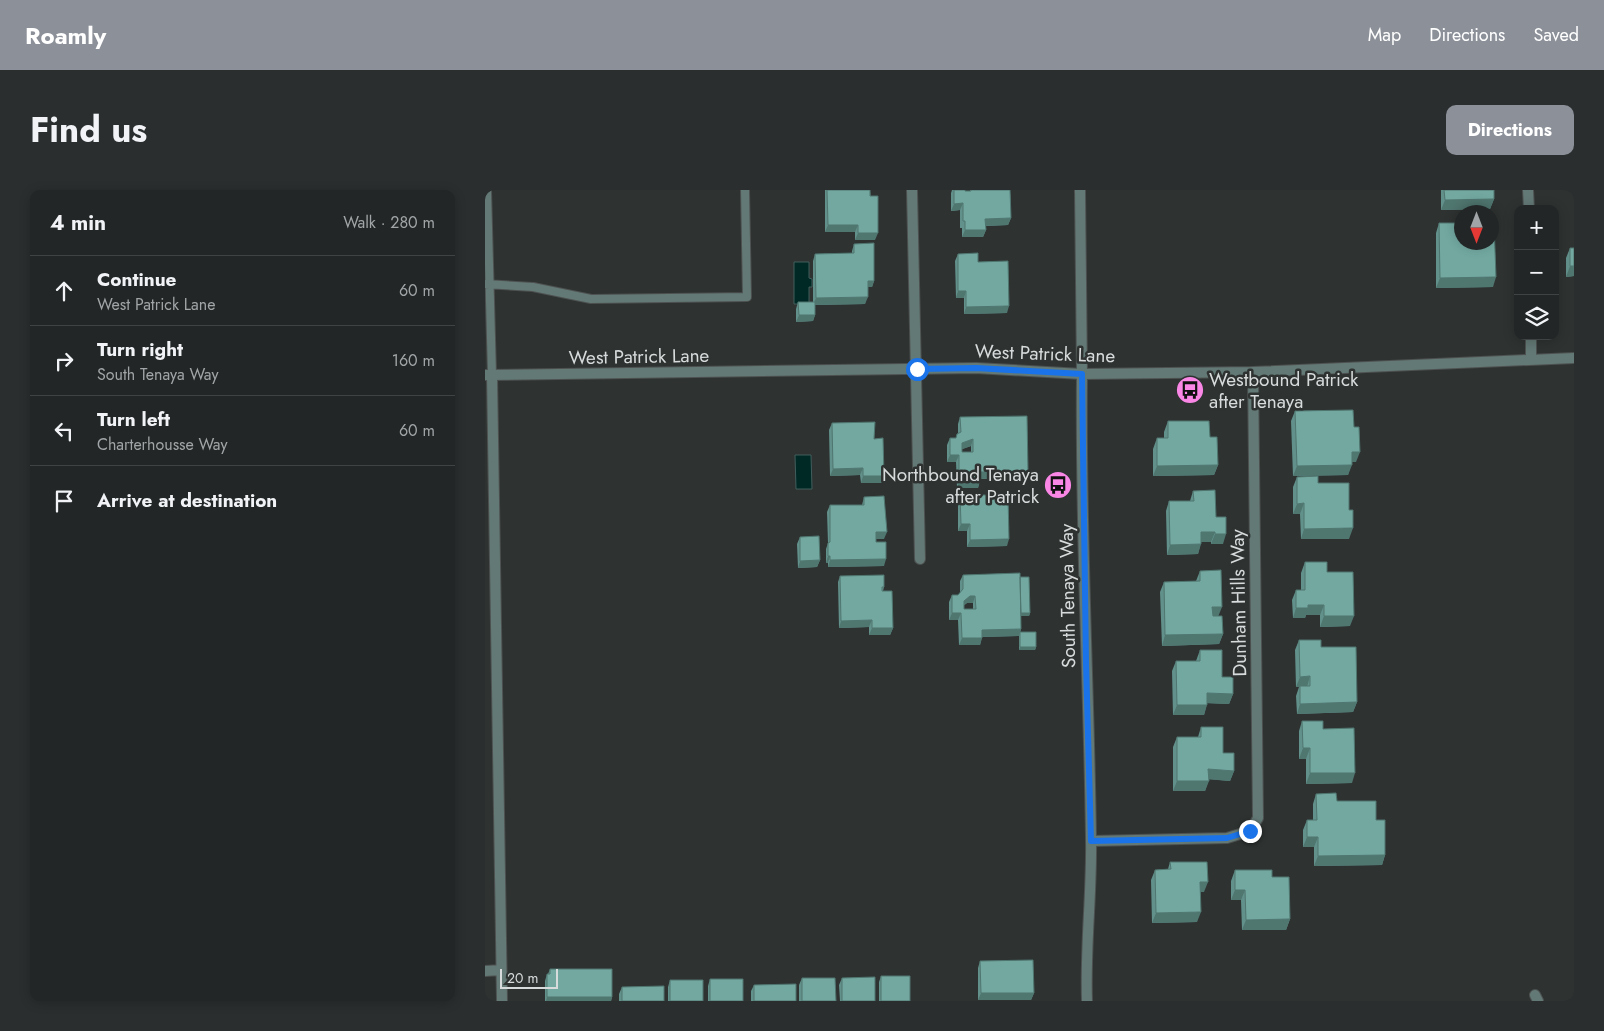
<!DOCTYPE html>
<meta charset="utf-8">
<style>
body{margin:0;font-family:Jost,sans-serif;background:#2a2e2e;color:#f1f3f6}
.controls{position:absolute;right:15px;top:15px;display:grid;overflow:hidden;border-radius:10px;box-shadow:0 2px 12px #0003}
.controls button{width:45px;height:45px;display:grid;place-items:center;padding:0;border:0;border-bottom:1px solid #3f4343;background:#222626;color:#f1f3f6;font:25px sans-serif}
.compass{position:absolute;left:969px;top:15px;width:45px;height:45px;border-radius:50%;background:#222626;box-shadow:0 2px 12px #0003;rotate:180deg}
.scale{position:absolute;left:15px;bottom:12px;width:58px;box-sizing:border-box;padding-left:5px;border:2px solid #d8dbdb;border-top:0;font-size:14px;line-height:18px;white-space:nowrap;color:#d8dbdb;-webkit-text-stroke:4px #2e3332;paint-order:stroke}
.stop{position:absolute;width:15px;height:15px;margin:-11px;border:4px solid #1a73e8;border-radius:50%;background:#fff}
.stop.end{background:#1a73e8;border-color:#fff;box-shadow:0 1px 5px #0008}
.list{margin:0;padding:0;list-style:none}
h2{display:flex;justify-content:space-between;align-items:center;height:65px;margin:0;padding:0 20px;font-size:21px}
h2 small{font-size:16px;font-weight:400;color:#a2a5a7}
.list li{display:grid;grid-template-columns:32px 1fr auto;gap:15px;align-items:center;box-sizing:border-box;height:70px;padding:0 20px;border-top:1px solid #3f4343}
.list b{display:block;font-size:19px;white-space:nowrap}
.list p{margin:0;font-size:16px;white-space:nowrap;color:#a2a5a7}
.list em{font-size:16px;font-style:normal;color:#a2a5a7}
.icon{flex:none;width:28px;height:28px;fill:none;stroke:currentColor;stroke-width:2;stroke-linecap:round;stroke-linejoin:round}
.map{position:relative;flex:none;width:1089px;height:811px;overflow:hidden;border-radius:10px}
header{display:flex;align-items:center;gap:30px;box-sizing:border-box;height:70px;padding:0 25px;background:#8c9099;color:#fff}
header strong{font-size:24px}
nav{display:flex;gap:28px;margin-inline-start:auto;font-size:18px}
.intro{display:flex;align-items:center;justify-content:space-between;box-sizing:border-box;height:120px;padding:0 30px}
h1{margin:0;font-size:35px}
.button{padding:12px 22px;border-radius:10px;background:#8c9099;color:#fff;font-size:18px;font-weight:700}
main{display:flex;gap:30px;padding:0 30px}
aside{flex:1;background:#222626;border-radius:10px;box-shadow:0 2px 12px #0003}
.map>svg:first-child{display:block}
</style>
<header>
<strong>Roamly</strong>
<nav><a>Map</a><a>Directions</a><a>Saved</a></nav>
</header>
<div class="intro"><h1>Find us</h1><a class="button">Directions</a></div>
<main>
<aside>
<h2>4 min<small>Walk · 280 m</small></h2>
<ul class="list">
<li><svg class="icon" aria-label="ahead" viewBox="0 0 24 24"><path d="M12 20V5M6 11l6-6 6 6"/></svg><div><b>Continue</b><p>West Patrick Lane</p></div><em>60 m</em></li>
<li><svg class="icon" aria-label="right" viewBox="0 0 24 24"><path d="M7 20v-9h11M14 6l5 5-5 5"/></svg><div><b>Turn right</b><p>South Tenaya Way</p></div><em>160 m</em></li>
<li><svg class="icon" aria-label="left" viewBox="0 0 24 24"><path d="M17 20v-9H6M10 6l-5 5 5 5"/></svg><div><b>Turn left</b><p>Charterhousse Way</p></div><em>60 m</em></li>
<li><svg class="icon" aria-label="arrive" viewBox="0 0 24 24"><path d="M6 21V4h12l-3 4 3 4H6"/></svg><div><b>Arrive at destination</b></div></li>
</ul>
</aside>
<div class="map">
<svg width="1089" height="811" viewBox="0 0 1089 811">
<rect width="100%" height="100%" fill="#2e3332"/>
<!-- water -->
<path fill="#002925" stroke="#415e5c" d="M309,72h15v16l3,1v8h-3v17h-15z
M310,265h16l1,34h-16z"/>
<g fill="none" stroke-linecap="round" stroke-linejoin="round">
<defs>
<path id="service" d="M2,0l5,185
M0,94l48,3 58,12 156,-2 -2,-107"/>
<path id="minor" d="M427,0l8,369
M595,0l2,184
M1043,0l1,19
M1046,146v23
M7,185l10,626
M606,651l136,-3 23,-7 8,-13 -5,-446
M0,781l16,-1
M1050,805l3,6"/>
<path id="tertiary" d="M597,184c-2,155 7,310 9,465 1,54 -6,108 -4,162
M0,185l491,-7 106,6 171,-2 321,-14"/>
</defs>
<!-- service casing -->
<use href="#service" stroke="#4d5150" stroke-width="10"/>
<!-- minor casing -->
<use href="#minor" stroke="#4d5150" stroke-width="12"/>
<!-- tertiary casing -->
<use href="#tertiary" stroke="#4d5150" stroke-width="12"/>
<!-- service -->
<use href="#service" stroke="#637975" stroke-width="8"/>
<!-- minor -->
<use href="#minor" stroke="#637975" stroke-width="10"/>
<!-- tertiary -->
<use href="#tertiary" stroke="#637975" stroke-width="10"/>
</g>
<!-- wall -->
<path fill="#62908a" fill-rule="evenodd" d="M340,0h45l5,50h-20v-8h-30z
M467,0h13v1h5v-1h40l1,28 -3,7 -22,1v4l-3,7h-21v-9h-2v-18l-9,1v-18z
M956,0h53v9l-4,10 -49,1z
M954,33l54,64 -57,1v-55z
M369,54l20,37 -2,6h-4l-3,17 -50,1v10l-2,6 -17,1v-13l2,-7h15v-41l2,-7 37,-1v-2z
M1085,58h4v28l-8,1v-19z
M473,64l20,8 29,51 -43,1v-16h-8l-1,-37z
M810,221l59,16 2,35h-4l-4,13 -55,1 -2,-55z
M475,227l66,61 -46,1 -2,9h-21l-1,-26h-9v-17l3,-7h6l2,-4v-10zM486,256v6h-9v-3z
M683,231l42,16 8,28 -4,10 -61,1v-27l4,-11h7v-6z
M347,233l42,16 10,37 -2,7h-21l-1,-8 -30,1 -1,-46z
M812,287l21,6 31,56h-48l-1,-25h-7v-27z
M708,301l23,26 7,27h-12v-2h-10l-3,12 -31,1 -1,-44 3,-10h21z
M475,305l47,51 -40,1v-16h-9v-29z
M379,307l20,42h-8v3l8,24 -56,1v-4h-2v-14l2,-6 -1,-31 3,-7h32z
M315,347l20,23 -3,7 -19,1 -1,-24z
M820,372l22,10 23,54 -30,1v-12h-14l-1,3h-12l-1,-18 4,-10h5v-17z
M715,381l18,45 5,18 -4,10 -57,2 -2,-54 4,-10 32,-1z
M478,385l57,2 10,36 -1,3h-8v13l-2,7 -37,1 -2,8h-21l-1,-25h-9v-18l3,-7h6l2,-2v-12zM482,413h6v6h-9v-4z
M355,386l44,11 -1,4 10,37 -3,7h-21v-8l-30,1 -1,-46z
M535,442l16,15 -1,3h-16v-14z
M814,450l22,7 36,55 -4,10 -56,2 -1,-18 3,-9h-3l-1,-37z
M715,460l22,27 11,17 -4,10 -22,-1 -3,12h-31l-1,-44 4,-10h20z
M817,531l21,8 29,54 -46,1v-25h-7v-28z
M716,537l22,26 11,18 -4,10 -21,-2 -4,12h-32v-44l4,-10h21z
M831,604l21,7 39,19 9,35 -3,10 -68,1v-19h-11v-17l4,-10h6v-16z
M685,672l34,30h-4l-3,30 -45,1 -1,-43 4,-10 13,-1z
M750,680l37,7 18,42 -4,11h-44l-1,-30h-10v-19z
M495,771l54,32 -3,7h-53v-32z
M65,779l62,28 -1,4h-66v-20l2,-7h1z
M396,786l29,25h-31v-19z
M317,788l34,23h-37v-16z
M357,788l33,23h-35l-1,-16z
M225,789l33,22h-35v-15z
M185,790l33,21h-35v-14z
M269,795l42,16h-45v-10z
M137,797l42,14h-45v-7z"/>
<!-- shaded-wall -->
<path fill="#507670" d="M1009,9l-4,10 -49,1 4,-10z
M478,13l-3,7 -9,1 3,-7z
M526,28l-3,7 -25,1 2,-7z
M343,35h30l-3,7h-30z
M480,40h21l-3,7h-21z
M373,43h20l-3,7h-20z
M1085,76h4v10l-8,1z
M1011,87l-3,10 -57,1 4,-10z
M383,91h6l-2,6h-7z
M473,101h8l-2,7h-8z
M383,107l-3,7 -52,1 3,-7z
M524,116l-2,7 -43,1 2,-7z
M314,125h16l-2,6 -17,1z
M488,249l-2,7 -11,4 2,-7z
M867,262h8l-4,10h-8z
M465,265h9l-3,7h-9z
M733,275l-4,10 -61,1 4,-10z
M867,275l-4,10 -55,1 4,-10z
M378,278l-3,7 -30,1 3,-7z
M543,281l-2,7 -49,1 3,-7z
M378,286h21l-2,7h-21z
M474,291h21l-2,7h-21z
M819,313l-4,11h-7l4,-10z
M476,334h9l-3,7h-9z
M868,338l-4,11h-48l3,-10z
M391,342h11l-3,7h-11z
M716,342h14l-4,10h-14z
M730,344h11l-3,10h-12z
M524,349l-2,7 -40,1 3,-7z
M716,354l-3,10 -31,1 3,-10z
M343,366h2l-2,7h-2z
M401,369l-2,7 -56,1 2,-7z
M335,370l-3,7 -19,1 2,-7z
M485,406h5l-2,7h-6l-5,4 2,-6z
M823,415h16l-4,10h-14l-1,3h-12l3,-10z
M727,417h10l-4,10h-9z
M467,423h9l-3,7h-9z
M535,423h10l-1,3h-10z
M839,426h30l-4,10 -30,1z
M387,430l-3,7 -30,1 2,-7z
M387,438h21l-3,7h-21z
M536,439l-2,7 -39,1 2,-7z
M738,444l-4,10 -57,2 3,-11z
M477,448h20l-2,7h-21z
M535,457h16l-1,3h-16z
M825,486l-3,11h-11l4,-10z
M722,503l26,1 -4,10 -26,-1z
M872,512l-4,10 -56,2 3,-10z
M692,515h30l-3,10h-31z
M818,558h7l-4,11h-7z
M723,579l26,2 -4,10 -25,-2z
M825,583h45l-3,10 -46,1z
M692,591h32l-4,10h-32z
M822,647h11l-4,10h-11z
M900,665l-3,10 -68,1 4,-10z
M715,692h8l-4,10h-7z
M750,700h10l-4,10h-10z
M716,722l-4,10 -45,1 4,-10z
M805,729l-4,11h-44l4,-10z
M496,803h53l-3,7h-53z
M62,807h65l-1,4h-65z"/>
<!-- building -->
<path fill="#72a8a0" stroke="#507670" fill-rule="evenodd" d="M342,0h43v6h8v37h-20v-8h-30z
M469,0h11v1h6v-1h39l1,28 -26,1 1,11h-21v-9h-2v-18l-9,1z
M959,0h50v9l-49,1z
M954,33h22v19h30v-19h3l2,54 -56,1z
M389,53v38h-6v16l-52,1 -1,-44 39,-1v-9z
M1085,58h4v18h-4z
M493,63v9l30,-1 1,45 -43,1v-16h-8v-37z
M313,112h17v13h-16z
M868,220l1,17h5l1,25h-8v13l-55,1 -2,-55z
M542,226l1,55 -48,1v9h-21v-26h-9v-17h6l1,-4 4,-2 -1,-15zM488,249v13h-11v-9z
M683,231h41l1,16h7l1,28 -61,1v-28h11z
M390,232l-1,17 9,-1 1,38h-21v-8l-30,1 -1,-46z
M833,286v7h31v27h4v18l-49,1v-26l-7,1v-27z
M730,300l1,27h10v17h-11v-2h-14v12l-31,1 -1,-44h25l-1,-10z
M475,305h48l1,44 -39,1v-16h-9z
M399,306l3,36h-11v10h10v17l-56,1v-4h-2v-13l2,-1v-37h34v-8z
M334,346l1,24 -20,1v-24z
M820,372h22v10h26l1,44h-30v-11h-16v3h-12v-18h9z
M736,380l1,37h-10l1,9h9l1,18 -58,1 -1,-53 36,-1v-10z
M535,383l1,56 -39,1v8h-20l-1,-25h-9v-18h6l5,-6v-14zM485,406h5l1,13h-12v-8z
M399,385v12h-2v4h10l1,37h-21v-8l-31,1 -1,-45z
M535,387h9l1,36h-9z
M535,442h16v15h-16z
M814,450h22v7h35l1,55 -57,2v-18h10v-10l-10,1z
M715,460h22v27h11v17l-26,-1v12h-30l-1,-44h24z
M817,531h21v8l31,-1 1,45h-45v-25h-7z
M716,537h22v26h11v18l-26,-2 1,12h-32v-44h24z
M851,603l1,8h39v19h9v35l-67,1v-19h-11v-17h10l-1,-26z
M685,672h37l1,20h-8l1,30 -45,1 -1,-43 16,-1z
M750,680h37v7h17l1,42 -44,1 -1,-30h-10z
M548,770l1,33h-53l-1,-32z
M65,779h62v28h-65v-23h3z
M396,786h29v25h-29z
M390,787v24h-33v-23z
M317,788h33l1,23h-34z
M225,789h33v22h-33z
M185,790h33v21h-33z
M311,794v17h-42v-16z
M179,796v15h-42v-14z"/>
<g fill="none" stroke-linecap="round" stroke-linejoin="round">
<!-- route -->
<path stroke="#1a73e8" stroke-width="6" d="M432,179l59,-1 106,6 4,288 5,179 136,-3 23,-7"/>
</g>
<!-- icons -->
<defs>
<symbol id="bus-disc" viewBox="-11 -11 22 22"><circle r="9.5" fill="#fa87e6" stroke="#2e3332"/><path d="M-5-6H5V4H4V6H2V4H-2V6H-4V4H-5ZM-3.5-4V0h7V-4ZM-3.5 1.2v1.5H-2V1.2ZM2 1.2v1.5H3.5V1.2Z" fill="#111"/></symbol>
</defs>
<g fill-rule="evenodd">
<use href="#bus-disc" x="689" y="184" width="32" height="32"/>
<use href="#bus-disc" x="557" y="279" width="32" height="32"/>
</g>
<g text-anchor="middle" stroke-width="5" stroke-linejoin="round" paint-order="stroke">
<!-- street labels -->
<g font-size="19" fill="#d8dbdb" stroke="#2e3332">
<text transform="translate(560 163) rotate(2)" y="7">West Patrick Lane</text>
<text transform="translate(154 166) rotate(-1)" y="7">West Patrick Lane</text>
<text transform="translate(582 406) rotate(-91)" y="7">South Tenaya Way</text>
<text transform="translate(753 413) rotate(-91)" y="7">Dunham Hills Way</text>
</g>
<!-- poi labels -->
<g font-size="19" fill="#d8dbdb" stroke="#2e3332" text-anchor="start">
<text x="724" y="196">Westbound Patrick<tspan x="724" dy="22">after Tenaya</tspan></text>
<text x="554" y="291" text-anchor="end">Northbound Tenaya<tspan x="554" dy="22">after Patrick</tspan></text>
</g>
</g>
</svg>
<div class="controls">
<button>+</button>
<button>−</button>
<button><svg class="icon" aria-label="layers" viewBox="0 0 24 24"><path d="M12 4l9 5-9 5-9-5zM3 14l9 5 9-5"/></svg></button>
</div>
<svg class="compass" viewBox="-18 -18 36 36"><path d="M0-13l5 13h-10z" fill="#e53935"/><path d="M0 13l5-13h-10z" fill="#a2a5a7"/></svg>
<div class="scale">20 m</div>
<div class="stop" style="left:432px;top:179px"></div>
<div class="stop end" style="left:765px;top:641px"></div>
</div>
</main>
